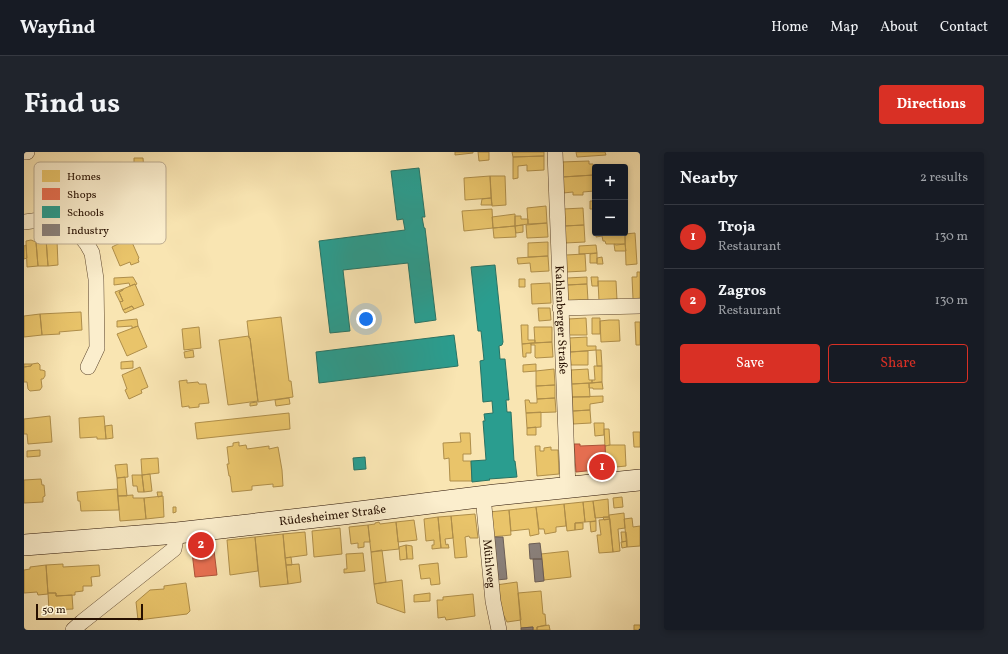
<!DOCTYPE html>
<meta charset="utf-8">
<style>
body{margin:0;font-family:Vollkorn,serif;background:#20242c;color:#f1f3f6}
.controls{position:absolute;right:12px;top:12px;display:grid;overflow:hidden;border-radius:4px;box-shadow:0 2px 6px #0003}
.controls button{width:36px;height:36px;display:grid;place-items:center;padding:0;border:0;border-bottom:1px solid #363941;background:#171b24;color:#f1f3f6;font:20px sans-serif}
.scale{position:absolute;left:12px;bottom:10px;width:107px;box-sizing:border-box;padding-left:4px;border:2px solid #271001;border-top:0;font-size:11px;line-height:14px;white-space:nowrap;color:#271001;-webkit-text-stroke:3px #fbeecd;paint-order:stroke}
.you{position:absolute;left:342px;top:167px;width:14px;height:14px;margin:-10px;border:3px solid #fff;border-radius:50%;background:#1a73e8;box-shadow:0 0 0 6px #1a73e833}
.badge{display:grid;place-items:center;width:26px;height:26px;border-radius:50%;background:#d93025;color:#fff;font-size:13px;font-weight:700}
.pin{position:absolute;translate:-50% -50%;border:2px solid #fff;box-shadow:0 1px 4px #0006}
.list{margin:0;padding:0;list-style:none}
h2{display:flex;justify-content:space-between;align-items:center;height:52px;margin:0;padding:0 16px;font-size:17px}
h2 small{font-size:13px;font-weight:400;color:#9ea1a6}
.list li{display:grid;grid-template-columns:26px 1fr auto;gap:12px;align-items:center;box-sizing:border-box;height:64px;padding:0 16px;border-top:1px solid #363941}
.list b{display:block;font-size:15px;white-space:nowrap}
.list p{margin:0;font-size:13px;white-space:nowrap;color:#9ea1a6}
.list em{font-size:13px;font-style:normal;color:#9ea1a6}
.actions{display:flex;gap:8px;padding:12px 16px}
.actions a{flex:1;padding:9px 0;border:1px solid #d93025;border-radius:4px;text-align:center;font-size:14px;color:#d93025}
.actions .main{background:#d93025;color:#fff}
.map{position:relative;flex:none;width:616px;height:478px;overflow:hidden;border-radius:4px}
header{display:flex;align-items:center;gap:24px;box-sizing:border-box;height:56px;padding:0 20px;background:#171b24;border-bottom:1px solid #363941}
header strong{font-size:19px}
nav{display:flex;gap:22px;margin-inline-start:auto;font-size:14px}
.intro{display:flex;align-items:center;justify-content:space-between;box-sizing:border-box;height:96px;padding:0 24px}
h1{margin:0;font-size:28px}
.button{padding:10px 18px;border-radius:4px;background:#d93025;color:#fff;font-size:14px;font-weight:700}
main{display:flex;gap:24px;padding:0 24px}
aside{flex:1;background:#171b24;border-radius:4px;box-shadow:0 2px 6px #0003}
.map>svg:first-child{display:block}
</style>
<header>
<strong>Wayfind</strong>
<nav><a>Home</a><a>Map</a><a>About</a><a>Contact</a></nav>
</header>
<div class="intro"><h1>Find us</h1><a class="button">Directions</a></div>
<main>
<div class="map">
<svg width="616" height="478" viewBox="0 0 616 478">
<rect width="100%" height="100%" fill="#f9e5b2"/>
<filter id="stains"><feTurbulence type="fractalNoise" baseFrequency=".005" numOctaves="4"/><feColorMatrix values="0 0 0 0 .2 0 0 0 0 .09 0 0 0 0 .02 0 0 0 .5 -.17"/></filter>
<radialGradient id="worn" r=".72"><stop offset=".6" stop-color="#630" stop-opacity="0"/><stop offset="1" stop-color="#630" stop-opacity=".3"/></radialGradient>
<!-- homes -->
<path fill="#e9c46a" stroke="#af8e4a" d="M431,0h18v1l-18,2z
M454,0h11v8l-10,1z
M488,0h32v4l-31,1z
M552,0h29l1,3 -29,2z
M520,4v14l-17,1v-6l-9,1v12l-5,1v-22z
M110,6h9l1,12h-8l-1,-7h-1z
M565,9v3h4l1,11 -32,2 -1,-15z
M570,23v6h1l-1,10 -11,1v3h-10v-3l-10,1 -1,-16z
M466,24l1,22 -26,2 -1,-22z
M466,24h15l1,29 -14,1z
M467,46l1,7h-11l1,-6z
M566,49h5v8h-5z
M522,54l1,17 -19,1 -1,-16z
M559,56l1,17 -20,1 -1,-17z
M468,57l1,19 -29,3 -2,-20z
M491,62v12l-22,2 -1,-11z
M491,64h6v3h7v5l-13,2z
M523,71l1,14 -21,1 -1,-13z
M499,73v7l-7,1 -1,-7z
M560,73l1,17 -20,1 -1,-17z
M491,74l1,11 -22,1 -1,-10z
M572,81h29v11h-19l-1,-3h-2l-1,-5 -6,1z
M611,81l2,31 -11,1 -1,-31z
M22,87l2,27h-10l-2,-24 3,-1 2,-1z
M22,87h5l2,1h4l1,25 -10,1z
M7,88l5,2 2,24 -11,1 -1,-26z
M107,88l8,18 -1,1 1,3 -8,3 -1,-3 -10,4 -8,-19 12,-6 1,2z
M524,90v14l-20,1v-14z
M590,92l2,1 9,-1 1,7h-11z
M2,93l1,13 -3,1v-13z
M572,93l1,8 -18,1v-8z
M573,101v10h-7v-9z
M561,102l1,17 -20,1v-17z
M524,104l1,15 -18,1 -1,-9 -12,1 -1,-6z
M578,105l1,7h-6v-6z
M613,120h3v26l-7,1 -1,-22h5z
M109,125l4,7 -2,1v-1l-5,2 -1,-3 -15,2v-7z
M563,125v7l-20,1v-7z
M567,125h7v9h-6z
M495,127h6v8h-6z
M574,129h18l1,19 -18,1z
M526,131l1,20 -19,1 -1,-20z
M111,132l9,21 -10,4 -2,-3 -9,4 -3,-8 3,-1 -4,-9 4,-2v-1z
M563,132l1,17 -20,1 -1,-17z
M99,137v1l-4,2 4,9 -3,1 -5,-10z
M108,154l2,3 -9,4 -2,-3z
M514,156h12l1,12 -12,1z
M57,160l1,18 -23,2 1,2 -18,1 -2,-21z
M16,162l2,21 -18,2v-21z
M257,165l8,64h2l2,16 -35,5 -8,-64h-1l-2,-17z
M562,166l1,17h-18l-1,-16z
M568,166h8v16h-8z
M113,167l1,7 -6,2v-2l-15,1v-6z
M585,168h10l1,21 -19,1 -1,-21z
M611,170h5v23h-4z
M497,173h7v15h7v3l-13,1z
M114,174l9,21 -20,9 -10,-22z
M175,175l2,21 -17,2 -2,-21z
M510,175h18v15l-17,1z
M225,184v2h1l8,63 -30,4 -9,-65z
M563,185v9h9v4l-26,2 -1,-14z
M528,190l1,15 -17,1 -1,-1v-12h-4v-2z
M507,191v10h-5v4h-3l-1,-13z
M169,198l1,7 -9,1 -1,-6z
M572,198h5l1,16h-5z
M564,199v14h-17l-1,-13z
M109,209v7l-12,1v-7z
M14,211l2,2v5h2l3,1v5l-2,3h-2l1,8 -2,3 -10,1 -2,-2 -1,-7h-3v-15l7,-1 1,-2z
M0,212h8l-1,2 -7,1z
M512,212v7l-13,1v-7z
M570,214h8v16l-10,1v-3h3z
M116,215l8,20 -7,3 1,3 -13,6 -4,-9 2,-1 -5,-14z
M530,217l1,16 -19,1v-15z
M564,217l1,11h3v3l-20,1 -1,-14z
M163,228v3l11,-1 1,2h7l3,19 -10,1v3l-10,1v-2l-7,1 -3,-26z
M578,230l1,7h-10v-1h-4v-5z
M565,231l1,14h-18v-13z
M531,233v13l-18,1 -1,-13z
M579,244v6l-13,2v6l-17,1 -1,-14z
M265,246l1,6 -14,2 -1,-6z
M531,246l1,14 -30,1 -1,-13h4l1,3h7v-4z
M233,250v3l-7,1v-3z
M566,258l1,13 -18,1v-13z
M517,260v15l-14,1 -1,-15z
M265,261l1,16 -93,10 -2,-16z
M26,264l2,26 -24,2 -1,-10h-3v-15z
M80,264l2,23h-9v-2l-17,1 -1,-20z
M570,271h10v12l-9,1z
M88,273l1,13 -7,1 -1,-13z
M512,275v8h-9v-7z
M580,277h5l1,16 -5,1z
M609,280h7v15h-6z
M436,281h10l1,21h-8v7h8l1,20h-22l-1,-23 -5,1 -1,-16 18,-1z
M215,290v4l7,-1 1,4 22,-3v3l9,-2 4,23 1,16 -10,1v-3l-21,2v4l-20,2 -2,-16h-1l-2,-12h2l-2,-17 6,-1v-3z
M586,293h15l1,21 -20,2 -1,-22z
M511,294h5v5h4v-3l7,-1v3h7l1,24 -22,2z
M16,298v6l-13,1v-6z
M134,306l1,15 -17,2 -1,-16z
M103,312l1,13 -11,1 -2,-13z
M126,322l2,17 -8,1 -2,-17z
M108,323h10l2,17h-6l-1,-6h-4z
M101,325l2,19h-9l-1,-18z
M17,327l1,6h2l1,11 -2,1v5l-19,1v-23z
M93,337l2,21 -38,1 -1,-10h-2l-1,-9z
M133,340h5v4l-4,1z
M109,343v3h11l2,21 -26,2 -2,-25z
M139,344l1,21 -18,2 -2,-21z
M598,345l1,10 -9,1 -1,-10z
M584,347l1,18 -14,1 -2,-17z
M569,349l3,20 -11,1 -2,-20z
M559,350l2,20 -10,1v7l-8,1 -3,-27z
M540,352l2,22 -10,1v5l-11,2 -1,-5h-5l-3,-22z
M149,355h3v5l-3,1z
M512,355l3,27 -9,2 -1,-7 -18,2 -2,-21z
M485,358l2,25 -20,2 -2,-25z
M600,361l1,15 -7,1 2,22 -7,1 -4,-37z
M451,362l3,24h-8l-1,-2 -4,1 2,20 -12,1 -4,-42z
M427,364l2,22 -8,1 1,6 2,-1 1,4h-8l-3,-31z
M414,365l3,31 -9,1v-4h2v-5l-8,1 -2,-22z
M579,365h6l1,2 -6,1z
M608,366l1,9 7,-1v20l-13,1 -3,-28z
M586,367l3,33 -14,1 -2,-18h4l-2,-15z
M390,368l3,20 -19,2 -2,-20z
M572,369v10l-5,1 -1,-10z
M355,370l1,2 16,-2 3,27 -28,3 -3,-27 7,-1v-1z
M551,371h8v6l-8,1z
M344,373l2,17h-6v5l-6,1v-5l-7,1 -2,-17z
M316,376l2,26 -28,3 -2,-26z
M281,380l2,23 -22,3 -2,-24z
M597,380h5l1,9 -5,1z
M259,382l5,50 -28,3 -5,-50z
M231,385l3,34 -28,4 -3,-35z
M603,389v6l-5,1 -1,-6z
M382,393l1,14 -7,1 -1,-13z
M382,393l6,1 1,13h-6z
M358,398l4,32 -12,2 -3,-32z
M544,399l3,26 -27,3 -3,-26z
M339,401l2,18 -21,2v-4h3l-1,-15z
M267,405l1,8h-6l-1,-7z
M414,411l2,21 -9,1 -1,-7 -9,1 -2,-14z
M39,412v3l36,-2 1,11 -9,1 1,9h-9v5l-8,1v3l-19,1v-3h-8l-2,-28z
M275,412l2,18 -13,2 -2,-19z
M22,413l2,29 -10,1 -1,-3 -13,1v-23l6,-1v-2z
M378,428l3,33 -28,-10 -3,-19z
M493,430l4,38 -14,2 -9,-18 -2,-19z
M162,431l4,28 -3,3 -49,6 -2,-18 14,-12 14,-1v-3z
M517,439l2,23h2l1,11 -9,2v3h-4v-3l-12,1 -3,-35z
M24,441h8v3l16,-1 1,14 -24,1z
M406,441v8l-16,1v-7z
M449,442l2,22 -29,4 -1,-3 -7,1 -1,-18h6v-3z
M525,473l1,5h-13v-3z
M610,473h6v5h-6z"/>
<!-- shops -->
<path fill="#e76f51" stroke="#ad5239" d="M550,292h6v2l25,-1 1,24 -30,3z
M189,390l4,33 -22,2 -4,-33z"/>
<!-- schools -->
<path fill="#2a9d8f" stroke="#297364" d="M395,16l6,49h-3l2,11h1l11,92 -21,3 -7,-60 -65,7 7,61 -20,2 -11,-92 86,-11 -2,-11 -6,1 -6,-49z
M471,113l8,77 -1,3 -3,1 1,13h5l4,41h-3l1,12h4l3,49h1l2,16 -28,2 1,1 -18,2 -1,-21 15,-1 -3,-39h2l-1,-7 9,-1 -1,-12 -9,1 -3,-41 4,-1 -3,-29h-3l-7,-64z
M430,183l4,31 -139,17 -3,-31z
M341,305l1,12 -12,1 -1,-12z"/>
<!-- industry -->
<path fill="#8a817c" stroke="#6c5f57" d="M467,385h12l4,42 -11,1z
M516,391l2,16h-12l-1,-15z
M509,407h9l2,22 -9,1z
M509,475v3h-12v-2z"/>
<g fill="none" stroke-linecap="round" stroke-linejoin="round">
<defs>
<g id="street">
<path d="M0,0h3"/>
<path id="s1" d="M531,0l13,336"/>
<path d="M0,70l23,-3 24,5 16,20 5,9 4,26 1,69 -9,19"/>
<path d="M536,156l80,-2"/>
<path id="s2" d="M459,344l10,105 6,29"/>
<path d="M49,478l9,-8 92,-73 3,-16"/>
</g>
<g id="secondary">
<path id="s3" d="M0,393l39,-3 114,-9 166,-19 152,-19 145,-15"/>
</g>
</defs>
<!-- street casing -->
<use href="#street" stroke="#5c452d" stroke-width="16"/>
<!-- secondary casing -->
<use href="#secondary" stroke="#271001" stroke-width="22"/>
<!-- street -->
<use href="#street" stroke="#fbeecd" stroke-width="15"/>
<!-- secondary -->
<use href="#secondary" stroke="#fbeecd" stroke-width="21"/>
</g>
<g text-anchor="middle" stroke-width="4" stroke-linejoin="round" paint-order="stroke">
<!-- street labels -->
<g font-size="12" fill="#271001" stroke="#fbeecd">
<text dy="4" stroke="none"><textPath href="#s1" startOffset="168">Kahlenberger Straße</textPath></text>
<text dy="4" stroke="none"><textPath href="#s3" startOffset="310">Rüdesheimer Straße</textPath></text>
<text dy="4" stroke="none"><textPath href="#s2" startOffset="68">Mühlweg</textPath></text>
</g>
</g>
<!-- legend -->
<rect x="10" y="10" width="132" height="82" rx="6" fill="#fbeecd" stroke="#bbab90" stroke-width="1"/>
<rect x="18" y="18" width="18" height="12" fill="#e9c46a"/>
<rect x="18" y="36" width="18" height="12" fill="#e76f51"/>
<rect x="18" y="54" width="18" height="12" fill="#2a9d8f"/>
<rect x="18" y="72" width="18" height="12" fill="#8a817c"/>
<g font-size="11" fill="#271001">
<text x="43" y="28">Homes</text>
<text x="43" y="46">Shops</text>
<text x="43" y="64">Schools</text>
<text x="43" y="82">Industry</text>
</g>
<rect width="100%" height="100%" filter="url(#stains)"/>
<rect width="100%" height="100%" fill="url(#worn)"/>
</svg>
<div class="controls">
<button>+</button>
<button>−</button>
</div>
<div class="scale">50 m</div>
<div class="you"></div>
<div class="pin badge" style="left:578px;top:315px">1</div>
<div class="pin badge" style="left:177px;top:393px">2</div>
</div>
<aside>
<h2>Nearby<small>2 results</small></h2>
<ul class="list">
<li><span class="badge">1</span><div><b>Troja</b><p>Restaurant</p></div><em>130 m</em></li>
<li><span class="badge">2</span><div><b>Zagros</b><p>Restaurant</p></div><em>130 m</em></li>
</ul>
<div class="actions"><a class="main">Save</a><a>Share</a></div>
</aside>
</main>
